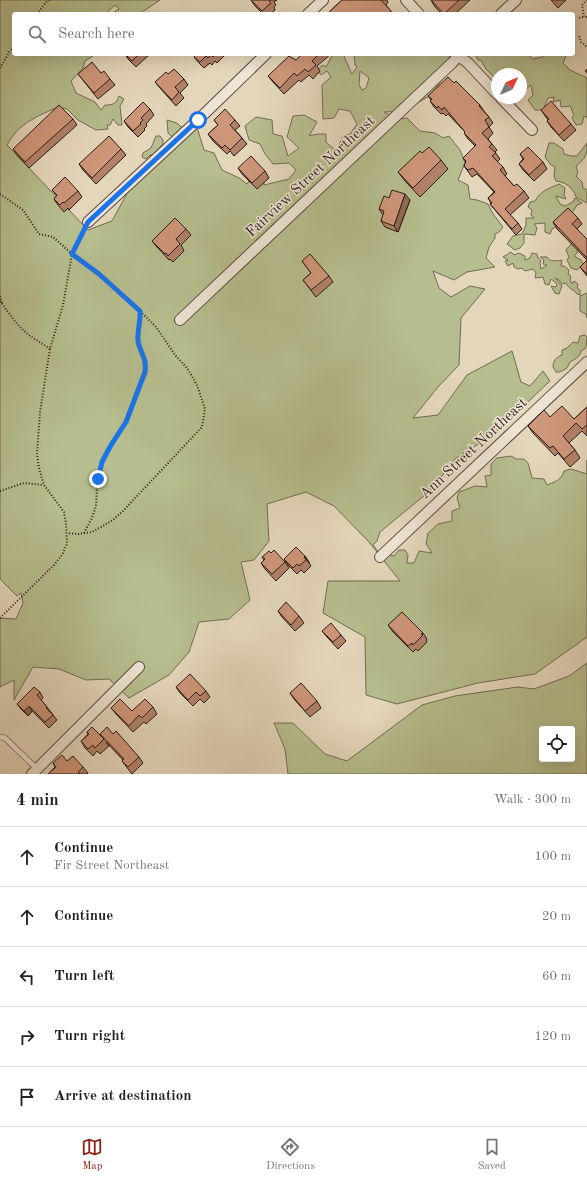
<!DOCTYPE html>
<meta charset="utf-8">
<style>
body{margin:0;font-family:"Old Standard TT",serif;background:#f6f6f6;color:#222}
.controls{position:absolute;right:12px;bottom:12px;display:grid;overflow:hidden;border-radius:4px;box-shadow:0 4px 16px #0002}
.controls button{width:36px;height:36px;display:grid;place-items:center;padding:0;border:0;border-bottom:1px solid #e0e0e0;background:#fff;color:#222;font:20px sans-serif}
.compass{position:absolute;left:491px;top:68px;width:36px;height:36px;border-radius:50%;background:#fff;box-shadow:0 4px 16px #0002;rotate:46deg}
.stop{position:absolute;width:12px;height:12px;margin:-9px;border:3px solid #1a73e8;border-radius:50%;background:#fff}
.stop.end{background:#1a73e8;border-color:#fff;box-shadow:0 1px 4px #0008}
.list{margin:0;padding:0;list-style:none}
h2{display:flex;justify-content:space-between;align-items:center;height:52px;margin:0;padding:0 16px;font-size:17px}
h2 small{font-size:13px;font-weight:400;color:#767676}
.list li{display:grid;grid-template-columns:26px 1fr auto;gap:12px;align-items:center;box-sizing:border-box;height:60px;padding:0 16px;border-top:1px solid #e0e0e0}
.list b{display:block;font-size:15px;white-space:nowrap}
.list p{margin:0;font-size:13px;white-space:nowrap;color:#767676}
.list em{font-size:13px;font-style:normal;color:#767676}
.icon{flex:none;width:22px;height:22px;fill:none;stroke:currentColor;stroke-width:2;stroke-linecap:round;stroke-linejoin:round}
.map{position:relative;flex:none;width:587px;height:774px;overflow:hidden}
.search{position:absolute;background:#fff;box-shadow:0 4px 16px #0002;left:12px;right:12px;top:12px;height:44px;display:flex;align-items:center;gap:10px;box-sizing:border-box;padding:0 14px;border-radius:4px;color:#767676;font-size:15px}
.sheet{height:352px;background:#fff}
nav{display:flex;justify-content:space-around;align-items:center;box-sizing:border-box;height:56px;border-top:1px solid #e0e0e0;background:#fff;font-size:11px;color:#767676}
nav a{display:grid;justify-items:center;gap:2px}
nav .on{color:#8f2418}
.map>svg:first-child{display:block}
</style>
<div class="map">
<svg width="587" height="774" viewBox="0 0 587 774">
<rect width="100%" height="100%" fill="#e4d6bb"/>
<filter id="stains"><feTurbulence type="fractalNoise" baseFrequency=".005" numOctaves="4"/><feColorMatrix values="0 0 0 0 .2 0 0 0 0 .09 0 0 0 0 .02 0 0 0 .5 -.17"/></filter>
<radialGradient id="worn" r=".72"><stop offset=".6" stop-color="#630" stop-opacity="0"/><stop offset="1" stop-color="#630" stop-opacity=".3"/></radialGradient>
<!-- green -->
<path fill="#b6bd8e" stroke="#706c52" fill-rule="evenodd" d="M0,0h160l-18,12 -2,2h-29l8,-5 -4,-4 -10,9h-91v40h82l-11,7 -2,7 -12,13 5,12 19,9 6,8 4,-5c8,0 11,-1 14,-9l5,3 -4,7 2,19h-4l-5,-6 -3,6h-3l1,4 -12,1 -18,-10 -11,-11 -9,-2c-22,10 -39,16 -51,38l81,85 24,-9 23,-42 11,-9 5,-16 -5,5 -4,-2 1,-4 8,-5 5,-12h4l3,4v4l-8,8 5,6 14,-19 -6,-6 -1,-13 10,3 4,4 15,-3 8,26 10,3 8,17 17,8 8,6 6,-9 11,3v7l25,-6 7,-9 -7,-7 -16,1 -8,-10 -5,-10 -11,-4 -4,-14 11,-9 16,3 1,14 9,2 6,20 11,-8 -12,-11 6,-21 11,-1 13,7 -8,14 9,-2h8v8l11,10 5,-15 8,-3 7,-10 -7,-13 -11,-2 -5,9 -11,1 -1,-34 9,-8 -4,-6 -6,4 -4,-5 6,-5 3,2 7,-13h10l9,20 5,-7 -2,-2 -1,-11h95l3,15 -7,2 -4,10 -10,14 -27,16 -20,1 14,7 9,-1 13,13 15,2 8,5 6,-2 11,14 5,13 -7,17 10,5 2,14 7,1 11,4 5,10 10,13 -4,5 -4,2v4l-6,9 -3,11 9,9 -28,5 -13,8 -21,-9 6,17 12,9 19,-11 15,3 -24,29 -2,47 -21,22 -25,31 25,-3 29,-40 45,-24 9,31 9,4 13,-15 7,10 -56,53 -39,25 -24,31 -51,42 -3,9 -4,4 7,9h5l9,2 5,-6h6l3,5 -1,8h7l5,-12 13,2 -6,-9 2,-11 10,-9 14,-3v-10l8,-3 -3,-10 2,-6 16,-6 12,1 -2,-11 6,-1v-11l6,-6 14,-2 5,3h8l4,4 4,15 12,1 3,6c9,-4 14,-4 17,-14l7,-2 16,5v-14v177l-52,37 -57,9 -81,21 -31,-9 -1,-58 -42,-24 5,-32h72l-31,-39 -35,-36 -28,-14 -39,12 2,37 -15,19 -13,2 9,38 -21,19 -30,3 -10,30 -20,23 -40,23 -20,-19 -23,1 -27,-11 -26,-2 -19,33v-20l-14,7v-69l16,1 7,-16 -2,-10 -4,3 -17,-17zM360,71l9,7 -3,10 -4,2 -3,-5z
M475,54h52l6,5 10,-2 1,-3h20l2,2 -3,7 7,7 17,8v40l-3,-2 -2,8 -6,1 -4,-7 2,-3 -4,-9 -9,1 -1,-7 -7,2 1,-5 -6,1 -5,12h-8l-7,-10 5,-5 -2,-10 -7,6h-3v-17h-24v3l-2,1 -9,-9 -5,-9h-3z
M549,143h5l9,6 1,5 7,2h6l10,-13c0,12 -1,15 -11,23l2,7 -2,3 6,6 1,6 4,2v13l-11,-6c-3,-9 -10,-15 -20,-16l-2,-5 1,-9 -4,-2 -6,-8z
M559,184l6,4 -1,7 2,4 -10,-3 4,8 5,2 8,-4 2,-4 7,5 -5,2c-5,10 -15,19 -25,24l-2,5 -5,-2v-9l-11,1 3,4 -2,7 -11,-1v9l-4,5 -5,2 -8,-6 6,-8 9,-2 4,-9v-7h8l-3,-3 1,-5 -4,-3 2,-5 5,-1c5,-10 15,-13 24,-17z
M572,243l6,6 -1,4 -3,3 7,4 2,4 -6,6 -6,-2 -4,-8 2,-3 -3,-7z
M511,252l3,3 5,-2 6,3v4l5,-2 2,-5 5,1 1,4 3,3 -1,2 1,6 6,-4 -4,-1 1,-4 -4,-3h7c3,5 9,4 15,3l-1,6h3l5,4 -1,4 3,2 -1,4 2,4 2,-3 4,3 -1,4 3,2v5l-3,-1c-4,-5 -8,-5 -11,-11l-4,1 -3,-4 -4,-2 7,8 -3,8 -4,-1 -4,-7 5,1 1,-3 -6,-5 -2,6 -4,-1 -2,-7 -8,1 1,-5 -3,-4 -8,2 -3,-3 -4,1 -4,-2 -1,-4 -5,3 -3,-5 3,-1 -5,-3z
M587,293v25l-1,-4 -6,-3v-15z
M585,335l2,2 -1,11 -5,3c-1,6 -6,8 -11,11l-3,6 -7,4h-4l-3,-5c0,-6 3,-10 9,-12v-5l5,-2 6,-6 5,1 2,-7z
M587,663v111h-299l-3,-25 -11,-26h19l32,31 22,7 75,-56 33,-9 63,-9 16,2 35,-13zM542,729h30v30h-30z"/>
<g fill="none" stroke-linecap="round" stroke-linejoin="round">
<defs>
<path id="lane" d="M0,737l5,1 32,31"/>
<path id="street" d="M406,0l13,14
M308,14l15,-14
M501,14l15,-14
M456,54l12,9 29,31
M501,98l31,32
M88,222l110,-102 68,-66
M180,320l272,-257 8,-9
M380,557l207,-195
M32,774l107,-107"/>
</defs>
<!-- lane casing -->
<use href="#lane" stroke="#594a40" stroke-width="6"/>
<!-- street casing -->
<use href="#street" stroke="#594a40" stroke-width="12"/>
<!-- path -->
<path stroke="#2b1c17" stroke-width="2" stroke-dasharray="1 2" stroke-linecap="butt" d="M587,0l-5,5 2,12h3
M37,14l10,-13 3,-1
M579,18l5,-1
M579,36l2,6 6,5
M0,68l10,-17 4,-4
M0,194l23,16 16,24 14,3 19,17 27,20 29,25 28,28 19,28 12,13 10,17 8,24 -3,18 -79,84 -10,9 -21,12 -13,2 -12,-1
M0,296l2,7
M0,301c9,12 17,25 29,34 7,5 14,9 21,14
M0,491l24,-8 19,2
M84,533l8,-15 4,-12 1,-18 5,-26 9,-17 15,-23 19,-50c2,-15 -4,-18 -7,-31 -2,-10 3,-19 2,-28
M0,618l54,-53 8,-10 5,-11 -1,-20 -2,-12 -20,-27 -5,-17 -2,-14 3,-42 10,-63 13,-44 9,-51 12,-24"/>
<!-- lane -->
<use href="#lane" stroke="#ede4d3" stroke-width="5"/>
<!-- street -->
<use href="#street" stroke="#ede4d3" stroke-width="10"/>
</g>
<!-- wall -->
<path fill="#b18168" stroke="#2b1c17" d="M251,0h26l-3,2 2,3 -2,2 1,3 -5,4h-7l-8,-8z
M342,0h45l1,2 -2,3 7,9h-66z
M431,0h39l-15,14h-13l-7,-7z
M551,0h15l-8,8z
M125,54h25l-14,13 -8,-8z
M197,54h29l-9,9 -2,-2 -3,4 -2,-2 -6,5 -5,-5 -5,-6z
M302,54h29l-14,12 3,5 -7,8 -4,-4 -8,7 -2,-2 -15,14 -11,-12 -5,-6 28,-16z
M101,73l9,6 5,6 -17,14 -20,-25z
M168,74l16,5 4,6 -8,8 4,5 -8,8 -16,-18 -5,-6z
M454,83l26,22 4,6 5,6 4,6 -4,4 4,6 -5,6 4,5 5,6 -2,2 5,7 -3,3 6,5 4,7 -2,2 9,10 10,5 5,7 -19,17 8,8 4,6 -6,6 -21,-25 -5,-6 1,-1 -3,-5 6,-6 -17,-18 -5,3 -8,-11 2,-4 -3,-4 12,-12 -7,-7 -4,-6 1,-1 -17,-18 -2,2 -3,-3 -2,1 -7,-7 -4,-6 1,-1 -3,-4z
M150,109l4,6 -8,9 1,2 -3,3 1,1 -7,7 -10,-10 -4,-6z
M541,110l30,14 5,6 -12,11 -13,-14 -4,-6 1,-1z
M73,119l4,6 -48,43 -12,-13 -4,-6z
M214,120h21l5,6 -5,4 7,8 5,6 -13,12 -4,-5 -3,3 -14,-13 -5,-7 10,-9z
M121,149l5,6 -30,29 -13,-14 -4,-6z
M422,153l19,7 7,9 -28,28 -15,-16 -7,-9z
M520,154l23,8 4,7 -13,12 -11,-11 -4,-6 4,-5z
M238,168l27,3 4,7 -12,11 -15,-15z
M52,190l26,1 4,6 -13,13 -1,-2 -4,4 -6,-7 -4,-6 3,-3z
M410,200l-12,32 -13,-5 -4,-6 2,-6 -4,-6z
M578,218l4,6 -5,5 10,10v37l-7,-9 7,-7 -30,-31 -4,-7z
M186,229l5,6 -10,10 3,6 -11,11 -3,-3 -1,1 -12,-13 -5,-6z
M302,261l27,15 4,6 -17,15 -13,-17 8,-7z
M587,407v29l-5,-5 -13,12 6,7 5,8 -10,9 -12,-14 -3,3 -22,-23 -5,-7 22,-9 24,2z
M271,553l14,9 4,6 -13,13 -11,-12 -4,-6 3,-3 -2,-3z
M305,556l4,6v1l2,3 -7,7 -3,-3 -4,4 -9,-9 -4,-6z
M278,611l21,5 5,7 -9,8 -13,-14z
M388,625l35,8 4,6 -1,1 1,2 -9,9 -2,-2 -3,3 -20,-20z
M322,631l19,4 5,6 -8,8 -11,-12z
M176,687l30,4 4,6 -6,6 -4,-4 -7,7 -13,-13z
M40,692l3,6 -2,2 6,7 10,13 -8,8 -17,-17 -4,5 -7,-7 -4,-5z
M290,693l27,8 4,7 -11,9 -16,-18z
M153,707l4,7 -11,10 -2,-2 -11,10 -17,-18 -5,-6 21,3z
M87,732l16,6 -3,-4h13l26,23 4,6 -11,11 -10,-13 1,-1 -17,-18 3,4 -9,8 -3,-3 -4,5 -8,-8 -4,-7 7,-7z
M67,761l16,6 5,6 -1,1h-39l7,-7 -2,-4z"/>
<!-- shaded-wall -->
<path fill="#906955" stroke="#2b1c17" d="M405,194l5,6 -12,32 -4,-6z
M305,556l4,6v1l-5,-6z
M29,706l3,5 -4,5 -4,-5z"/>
<!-- building -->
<path fill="#ce9679" stroke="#2b1c17" d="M251,0h19l-1,1 2,2 -9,8z
M342,0h39l10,11 -3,3h-12l-1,-1v1h-48z
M431,0h28l-15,14z
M125,54h14l-7,7z
M197,54h18l-2,3 -2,-2 -3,3 -2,-2 -6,6 -6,-5z
M302,54h17l-7,7 4,4 -8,7 -3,-3 -8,7 -3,-3 -14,15 -12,-12 21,-20 7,4z
M92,62l9,11 3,-2 6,8 -16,14 -16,-19z
M174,69l10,10 -9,8 4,5 -7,8 -17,-18 11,-10 2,2z
M587,69v4l-2,-2z
M448,77l6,6 2,-2 24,24 -1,1 10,11 -4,3 4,7 -7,6 10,11 -3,3 7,6 -4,3 11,11 -3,3 14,16 3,-2 7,7 -19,18 13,14 -6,6 -22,-25 2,-1 -4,-5 7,-6 -22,-24 -5,2 -4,-4 2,-5 -3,-3 13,-13 -12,-12 1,-1 -21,-25 -2,3 -4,-4 -1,2 -7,-7 2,-2 -4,-3z
M551,101l20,23 -12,11 -12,-14 2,-2 -8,-9z
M143,102l7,7 -9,9 2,2 -3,3 1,1 -8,7 -9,-10z
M59,105l14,14 -48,43 -12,-13z
M225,109l10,11 -5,5 12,13 -12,12 -5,-5 -3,3 -14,-14 10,-9 -4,-5z
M109,136l12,13 -29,29 -13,-14z
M429,147l12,13 -28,28 -15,-16 22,-21 2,2z
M528,147l15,15 -14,13 -10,-11 5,-5 -4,-5z
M251,156l14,15 -13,12 -14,-15z
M65,177l13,14 -14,12 -1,-1 -3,3 -6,-6 3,-4 -5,-5z
M392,190l13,4 -11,32 -13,-5 3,-10 -5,-2 5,-13 5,2z
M568,208l10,10 -6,6 15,15v19l-34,-36z
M175,218l11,11 -10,10 4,5 -12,12 -2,-3 -1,1 -13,-13z
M310,254l19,22 -18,14 -8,-10 8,-7 -9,-12z
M587,260v14l-7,-7z
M562,406l12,13 13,-12v18l-5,4 -6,-6 -13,13 12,14 -11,9 -11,-13 -3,2 -22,-22 16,-16 6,7z
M296,547l9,9 -1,1 2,3 -7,6 -2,-2 -4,4 -9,-9z
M274,550l11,12 -13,12 -11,-11 4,-4 -3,-2 7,-6 2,2z
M286,602l13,14 -8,9 -13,-14z
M402,612l21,21 -2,1 2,1 -10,10 -1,-2 -4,3 -20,-21z
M331,623l10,12 -8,7 -11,-11z
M190,674l16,17 -6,5 -4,-4 -8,8 -12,-13z
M301,683l16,18 -12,10 -15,-18z
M34,687l6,5 -3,3 10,12 -1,1 7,7 -8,7 -16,-16 -5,5 -7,-7z
M120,699l12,12 13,-12 8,8 -11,11 -3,-3 -10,11 -18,-18z
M92,727l12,12 -9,9 -2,-3 -5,4 -7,-8 8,-7 -2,-2z
M107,727l6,7 3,-3 23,26 -11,10 -6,-6 2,-2 -24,-25z
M62,755l5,6 6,-5 10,11 -5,5 2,2h-32l8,-7 -3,-4z"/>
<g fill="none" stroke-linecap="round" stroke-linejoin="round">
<!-- route -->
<path stroke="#1a73e8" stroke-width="5" d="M98,479l4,-17 9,-17 15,-23 19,-50c2,-16 -5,-18 -7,-31 -1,-11 3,-20 2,-30l-41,-37 -27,-20 16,-32 110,-102"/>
</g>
<g text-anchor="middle" stroke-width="3" stroke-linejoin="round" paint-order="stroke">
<!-- street labels -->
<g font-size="15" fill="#2b1c17" stroke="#ede4d3">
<text transform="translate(310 176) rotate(-43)" y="5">Fairview Street Northeast</text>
<text transform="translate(473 448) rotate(-43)" y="5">Ann Street Northeast</text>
</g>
</g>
<rect width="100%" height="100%" filter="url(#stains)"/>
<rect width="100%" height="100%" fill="url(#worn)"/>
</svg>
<div class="controls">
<button><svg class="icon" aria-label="locate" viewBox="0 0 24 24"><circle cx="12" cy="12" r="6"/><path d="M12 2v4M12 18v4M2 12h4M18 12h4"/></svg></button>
</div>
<svg class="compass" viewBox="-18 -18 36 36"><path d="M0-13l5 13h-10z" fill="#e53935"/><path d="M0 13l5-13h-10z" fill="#767676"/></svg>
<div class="stop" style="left:198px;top:120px"></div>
<div class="stop end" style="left:98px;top:479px"></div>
<div class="search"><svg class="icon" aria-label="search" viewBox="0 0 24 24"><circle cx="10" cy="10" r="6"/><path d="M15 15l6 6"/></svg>Search here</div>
</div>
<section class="sheet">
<h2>4 min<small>Walk · 300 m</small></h2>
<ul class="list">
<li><svg class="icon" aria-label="ahead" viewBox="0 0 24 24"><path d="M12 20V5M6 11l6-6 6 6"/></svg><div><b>Continue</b><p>Fir Street Northeast</p></div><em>100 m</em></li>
<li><svg class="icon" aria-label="ahead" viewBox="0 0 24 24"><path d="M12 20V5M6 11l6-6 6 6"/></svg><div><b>Continue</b></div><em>20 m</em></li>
<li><svg class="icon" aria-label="left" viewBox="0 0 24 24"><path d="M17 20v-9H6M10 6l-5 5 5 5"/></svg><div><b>Turn left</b></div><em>60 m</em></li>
<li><svg class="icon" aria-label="right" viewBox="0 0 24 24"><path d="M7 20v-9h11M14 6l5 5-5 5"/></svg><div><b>Turn right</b></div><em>120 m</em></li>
<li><svg class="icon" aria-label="arrive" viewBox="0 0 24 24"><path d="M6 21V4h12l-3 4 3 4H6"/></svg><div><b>Arrive at destination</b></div></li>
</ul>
</section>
<nav>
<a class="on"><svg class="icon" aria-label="map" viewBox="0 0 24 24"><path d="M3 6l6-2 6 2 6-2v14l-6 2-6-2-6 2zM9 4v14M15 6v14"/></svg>Map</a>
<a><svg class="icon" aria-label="directions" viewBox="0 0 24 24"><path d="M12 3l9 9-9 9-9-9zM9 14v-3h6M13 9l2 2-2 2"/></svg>Directions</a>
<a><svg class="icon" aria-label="saved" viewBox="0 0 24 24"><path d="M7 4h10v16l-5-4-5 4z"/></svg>Saved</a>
</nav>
